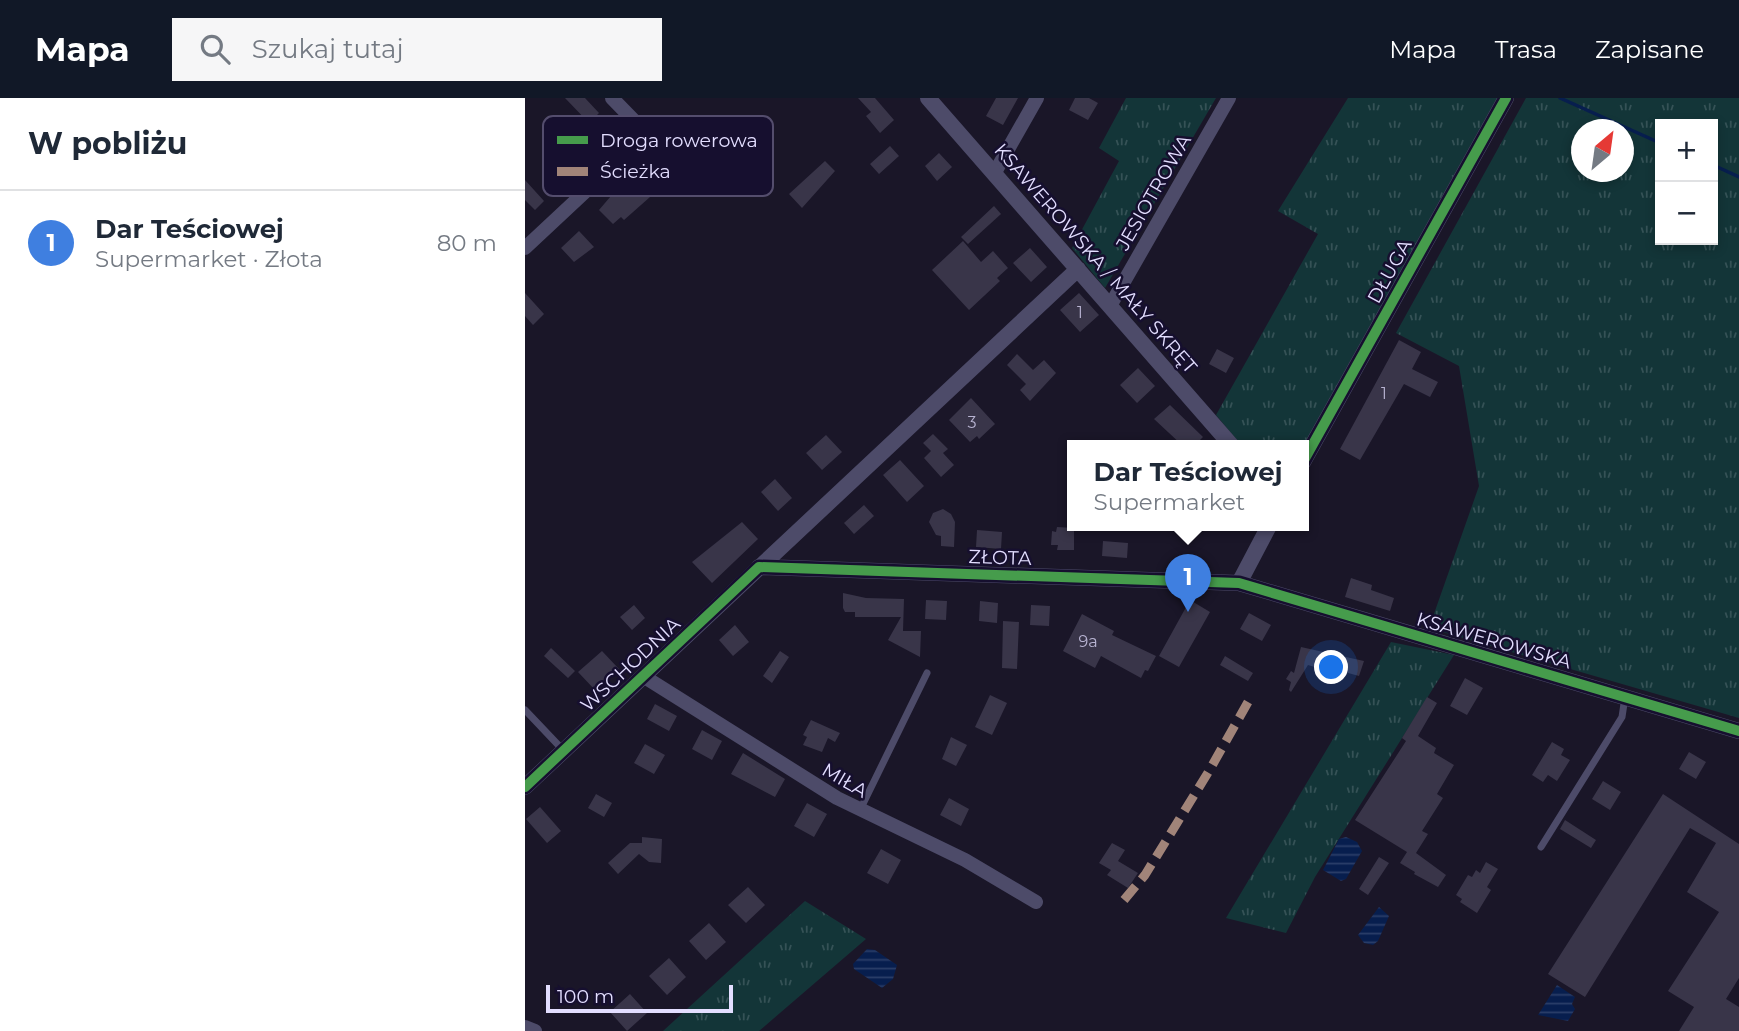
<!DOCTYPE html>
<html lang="pl">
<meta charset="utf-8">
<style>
body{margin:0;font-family:Montserrat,sans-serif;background:#f6f6f7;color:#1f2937}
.controls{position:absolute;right:21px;top:21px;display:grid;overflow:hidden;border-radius:0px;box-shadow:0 4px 10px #0003}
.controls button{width:63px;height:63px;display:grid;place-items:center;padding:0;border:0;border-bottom:2px solid #e0e1e3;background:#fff;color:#1f2937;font:35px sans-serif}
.compass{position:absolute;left:1046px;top:21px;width:63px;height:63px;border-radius:50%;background:#fff;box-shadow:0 4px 10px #0003;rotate:29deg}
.scale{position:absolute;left:21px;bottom:18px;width:187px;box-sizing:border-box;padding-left:7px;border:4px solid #e3deff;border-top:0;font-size:19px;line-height:24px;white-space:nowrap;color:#e3deff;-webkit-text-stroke:5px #160f2f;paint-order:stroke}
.you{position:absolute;left:807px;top:570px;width:24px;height:24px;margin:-18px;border:5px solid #fff;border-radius:50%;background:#1a73e8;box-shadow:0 0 0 10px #1a73e833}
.badge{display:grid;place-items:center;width:46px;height:46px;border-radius:50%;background:#111827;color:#fff;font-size:23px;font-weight:700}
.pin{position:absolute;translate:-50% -58px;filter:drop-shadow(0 2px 4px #0008)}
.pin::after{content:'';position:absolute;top:37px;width:24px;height:21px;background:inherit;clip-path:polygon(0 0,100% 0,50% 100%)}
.popup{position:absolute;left:542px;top:342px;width:242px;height:91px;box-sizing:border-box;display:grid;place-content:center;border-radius:0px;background:#fff;filter:drop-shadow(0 2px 5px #0005);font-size:23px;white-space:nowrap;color:#747a83}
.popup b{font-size:26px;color:#1f2937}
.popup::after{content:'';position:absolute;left:50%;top:100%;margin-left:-14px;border:14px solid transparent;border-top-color:#fff}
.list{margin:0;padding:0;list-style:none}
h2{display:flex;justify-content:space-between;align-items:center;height:91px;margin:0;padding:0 28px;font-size:30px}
h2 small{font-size:23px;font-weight:400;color:#747a83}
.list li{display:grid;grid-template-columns:46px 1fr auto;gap:21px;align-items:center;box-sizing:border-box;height:105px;padding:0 28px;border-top:2px solid #e0e1e3}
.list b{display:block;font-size:26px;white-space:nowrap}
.list p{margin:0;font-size:23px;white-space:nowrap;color:#747a83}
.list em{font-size:23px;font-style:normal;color:#747a83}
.icon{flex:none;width:38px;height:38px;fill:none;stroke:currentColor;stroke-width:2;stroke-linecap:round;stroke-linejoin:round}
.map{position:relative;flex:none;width:1214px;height:933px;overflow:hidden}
header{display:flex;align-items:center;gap:42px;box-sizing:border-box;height:98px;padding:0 35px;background:#111827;color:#fff}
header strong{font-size:33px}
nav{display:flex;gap:38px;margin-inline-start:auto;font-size:24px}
.search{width:490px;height:63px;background:#f6f6f7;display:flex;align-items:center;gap:18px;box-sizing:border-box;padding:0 24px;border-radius:0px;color:#747a83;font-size:26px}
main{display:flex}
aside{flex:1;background:#fff}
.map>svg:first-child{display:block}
</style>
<header>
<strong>Mapa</strong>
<div class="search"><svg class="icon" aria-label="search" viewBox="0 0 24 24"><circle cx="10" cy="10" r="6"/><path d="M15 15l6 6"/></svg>Szukaj tutaj</div>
<nav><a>Mapa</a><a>Trasa</a><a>Zapisane</a></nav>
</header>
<main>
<aside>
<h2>W pobliżu<small></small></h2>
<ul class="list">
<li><span class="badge" style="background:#3f7fe0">1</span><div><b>Dar Teściowej</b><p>Supermarket · Złota</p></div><em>80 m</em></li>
</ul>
</aside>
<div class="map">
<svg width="1214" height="933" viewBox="0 0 1214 933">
<defs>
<pattern id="grass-tufts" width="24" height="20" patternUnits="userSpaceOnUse" patternTransform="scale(1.75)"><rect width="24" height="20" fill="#133538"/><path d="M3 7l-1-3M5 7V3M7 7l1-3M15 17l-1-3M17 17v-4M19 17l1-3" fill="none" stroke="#355256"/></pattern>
<pattern id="water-rules" width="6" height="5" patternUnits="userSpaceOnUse" patternTransform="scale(1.75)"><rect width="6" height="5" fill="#071e4e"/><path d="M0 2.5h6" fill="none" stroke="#2b3e69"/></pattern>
</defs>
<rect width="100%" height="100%" fill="#1a1628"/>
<!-- grass -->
<path fill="url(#grass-tufts)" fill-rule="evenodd" d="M601,0h90l-111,190 -33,-40 47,-87 -20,-13z
M823,0h149l-194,348h-61l-26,-31 102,-181 -40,-23z
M1001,0h213v620l-310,-90 50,-142 -20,-120 -63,-33zM1188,26v116h-53v-116zM1056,32h42v42h-42z
M866,544l63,13 -139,222 -29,56 -60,-15z
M280,803l61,38 -107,92h-96z"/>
<!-- water -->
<path fill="url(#water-rules)" d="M821,739l11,5 5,9 -16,28 -5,2 -18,-11 16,-31z
M854,809l10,9 -11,25 -5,4 -9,-2 -6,-8z
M342,851l8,1 22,15 -4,14 -11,9 -28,-19 -1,-5z
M1032,887l18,12 -3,7 3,5 -7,12 -30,-6z"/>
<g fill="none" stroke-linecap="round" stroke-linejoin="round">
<!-- stream -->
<path stroke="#071e4e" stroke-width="3.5" d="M1035,0l100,45
M1188,67l26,12"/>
</g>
<!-- building -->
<path fill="#393549" d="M40,0h20l14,15 -10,10z
M333,0h17l19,22 -14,13 -14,-17 5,-4z
M471,0h22l-15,27 -17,-9z
M550,0h14l9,5 -10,17 -19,-10z
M365,48l9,10 -20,18 -9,-10z
M414,55l13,14 -15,14 -12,-15z
M300,63l10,10 -33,37 -13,-14z
M123,64l19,20 -43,38 -3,-3 -8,7 -14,-14 29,-34 3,3z
M0,82l19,21 -9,9 -10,-10z
M469,108l7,8 -33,30 -7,-7z
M54,133l15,16 -20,15 -13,-14z
M438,143l18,21 12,-11 15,17 -11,10 3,3 -31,29 -37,-40z
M505,150l17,19 -16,15 -18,-19z
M0,195l19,21 -11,11 -8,-9z
M554,195l20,22 -19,17 -20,-22z
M874,242l22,12 -9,17 26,13 -8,15 -26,-13 -44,76 -20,-11z
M692,251l17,9 -8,15 -17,-9z
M492,256l16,16 11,-10 12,13 -26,28 -10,-11 6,-6 -19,-19z
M613,270l17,18 -18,17 -17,-18z
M446,300l24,26 -16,15 -2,-3 -7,6 -21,-22z
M645,307l33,32 -9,9h-11l-29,-27z
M408,336l15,15 -5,4 11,12 -13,12 -17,-19 7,-7 -8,-8z
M301,337l16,17 -20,18 -16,-17z
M375,362l24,26 -17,16 -24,-27z
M250,381l17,19 -14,13 -17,-19z
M339,407l10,11 -20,18 -10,-11z
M418,411l8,5 4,8 -1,25 -13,-1v-10l-5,-1 -7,-13 4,-9z
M217,424l16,17 -46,44 -20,-21z
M532,429l17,1v22h-17l1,-5h-7l1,-14 4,1z
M452,432l25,2 -1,17 -25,-2z
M578,443l25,2 -1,15 -25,-2z
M826,480l21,7 -1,5 23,8 -4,13 -45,-14z
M318,495l23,5 38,1 -1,32h18l-1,26 -32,-17 13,-23h-46v-5h-10l-2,-4z
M401,502l21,1 -1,19 -21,-1z
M665,502l20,12 -31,55 -20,-11z
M455,503l18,2 -1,20 -18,-2z
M109,507l11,13 -13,12 -12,-13z
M506,507l19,1 -1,20 -19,-1z
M724,515l22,12 -9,16 -22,-12z
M557,516l32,17 -2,4 44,21 -8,15 -3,-1 -4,8 -40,-22 -6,12 -32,-17z
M478,523l16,1 -2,47 -15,-1z
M210,527l14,17 -16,14 -14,-16z
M776,549l63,14 -5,15 -40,-11 -1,3 -10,-3 -17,27 -2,-2 2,-8 -5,-3 5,-8 3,2z
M26,550l24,23 -7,7 -24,-22z
M77,553l17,18 -24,21 -17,-18z
M255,553l9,6 -17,26 -9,-7z
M700,558l28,17 -5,8 -28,-16z
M940,580l18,10 -16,27 -17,-9z
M465,597l17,8 -15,32 -17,-8z
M902,599l10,6 -19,33 18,12 -2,5 20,12 -17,29 6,4 -21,33 6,3 -12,19 30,22 -8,12 -24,-13 1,-2 -15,-9 7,-11 -52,-32 51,-79 -4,-3z
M130,606l22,12 -8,15 -22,-12z
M286,622l29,13 -5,9 -7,-4 -6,14 -19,-7 4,-8 -4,-2z
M177,632l20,11 -10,19 -20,-11z
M426,639l16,8 -11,21 -14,-7z
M1027,644l12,7 -3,6 9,5 -13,21 -9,-6 -5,7 -11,-7z
M120,646l20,11 -11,19 -20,-11z
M1164,654l17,10 -10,17 -17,-10z
M218,655l42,26 -10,18 -44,-23z
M1078,683l18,11 -11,18 -18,-11z
M71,696l16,9 -8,14 -16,-9z
M1138,696l76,50v134l-13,21 13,8v24h-60l15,-24 -26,-16 51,-79 -32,-20 29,-49 -26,-15 -105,169 -37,-23z
M424,700l20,11 -8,17 -21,-11z
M282,705l20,11 -13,23 -20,-11z
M15,709l21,24 -14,12 -21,-24z
M1040,722l31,20 -5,8 -31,-19z
M117,739l20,2 -1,24 -12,-1 -10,-8 -21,20 -10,-11 22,-20h12z
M587,745l13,7 -7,11 20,12 -10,15 -21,-13 4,-5 -12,-7z
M356,751l20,11 -13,24 -21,-11z
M854,759l10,6 -21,32 -9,-6z
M961,764l12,7 -11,18 4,3 -14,23 -17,-11 2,-3 -6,-4 12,-20 4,2 4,-7 4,3z
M223,789l17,18 -19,18 -18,-18z
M184,825l17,19 -20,18 -17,-19z
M144,860l17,19 -19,18 -18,-19z
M105,896l17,19 -20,18 -17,-19z"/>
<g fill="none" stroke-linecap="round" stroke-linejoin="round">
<!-- service -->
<path stroke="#4d4b69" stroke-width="7" d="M0,612l38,40
M335,712l67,-137
M1016,749l81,-130 3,-20"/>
<!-- minor -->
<path stroke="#4d4b69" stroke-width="14" d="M469,76l43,-76
M0,150l122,-114 -35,-36
M585,208l119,-208
M118,578l194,122 128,62 71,42
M0,929l10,4"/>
<!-- tertiary -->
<path stroke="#4d4b69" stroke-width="16" d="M403,0l304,348
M778,364l203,-364
M234,469l480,16 500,148
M714,485l30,-57
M0,689l553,-518"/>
<!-- quiet -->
<path stroke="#a18479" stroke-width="9" stroke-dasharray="18 9" stroke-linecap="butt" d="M599,802l21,-25 64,-104 43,-76"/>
<defs>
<path id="cycleway" d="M778,364l203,-364
M0,689l234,-220 480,16 500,148"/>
</defs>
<!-- cycleway casing -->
<use href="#cycleway" stroke="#160f2f" stroke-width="15"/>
<!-- cycleway -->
<use href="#cycleway" stroke="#469c4c" stroke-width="10"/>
</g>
<g text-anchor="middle" stroke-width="5" stroke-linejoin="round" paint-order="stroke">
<!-- number labels -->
<g font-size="16" fill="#b8b4d2">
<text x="555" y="220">1</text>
<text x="859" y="301">1</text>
<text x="447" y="330">3</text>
<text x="563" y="549">9a</text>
</g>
<!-- street labels -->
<g font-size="19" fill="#e3deff" stroke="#160f2f">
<text transform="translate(628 94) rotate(-60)" y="7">JESIOTROWA</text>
<text transform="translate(571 160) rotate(49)" y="7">KSAWEROWSKA / MAŁY SKRĘT</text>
<text transform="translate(864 173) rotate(-61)" y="7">DŁUGA</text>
<text transform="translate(475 459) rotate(2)" y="7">ZŁOTA</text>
<text transform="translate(969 542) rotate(16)" y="7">KSAWEROWSKA</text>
<text transform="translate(105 566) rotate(-43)" y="7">WSCHODNIA</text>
<text transform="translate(320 682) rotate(30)" y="7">MIŁA</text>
</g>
</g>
<!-- legend -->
<rect x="18" y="18" width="230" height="80" rx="10" fill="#160f2f" stroke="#544d6d" stroke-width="2"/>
<rect x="32" y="38" width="31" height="8" fill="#469c4c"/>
<rect x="32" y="69" width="31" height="9" fill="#a18479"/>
<g font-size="19" fill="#e3deff">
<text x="75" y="49">Droga rowerowa</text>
<text x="75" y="80">Ścieżka</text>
</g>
</svg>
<div class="controls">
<button>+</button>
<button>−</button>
</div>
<svg class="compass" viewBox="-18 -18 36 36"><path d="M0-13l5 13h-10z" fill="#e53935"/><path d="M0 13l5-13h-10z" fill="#747a83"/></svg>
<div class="scale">100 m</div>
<div class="you"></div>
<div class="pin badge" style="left:663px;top:514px;background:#3f7fe0">1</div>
<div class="popup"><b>Dar Teściowej</b>Supermarket</div>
</div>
</main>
